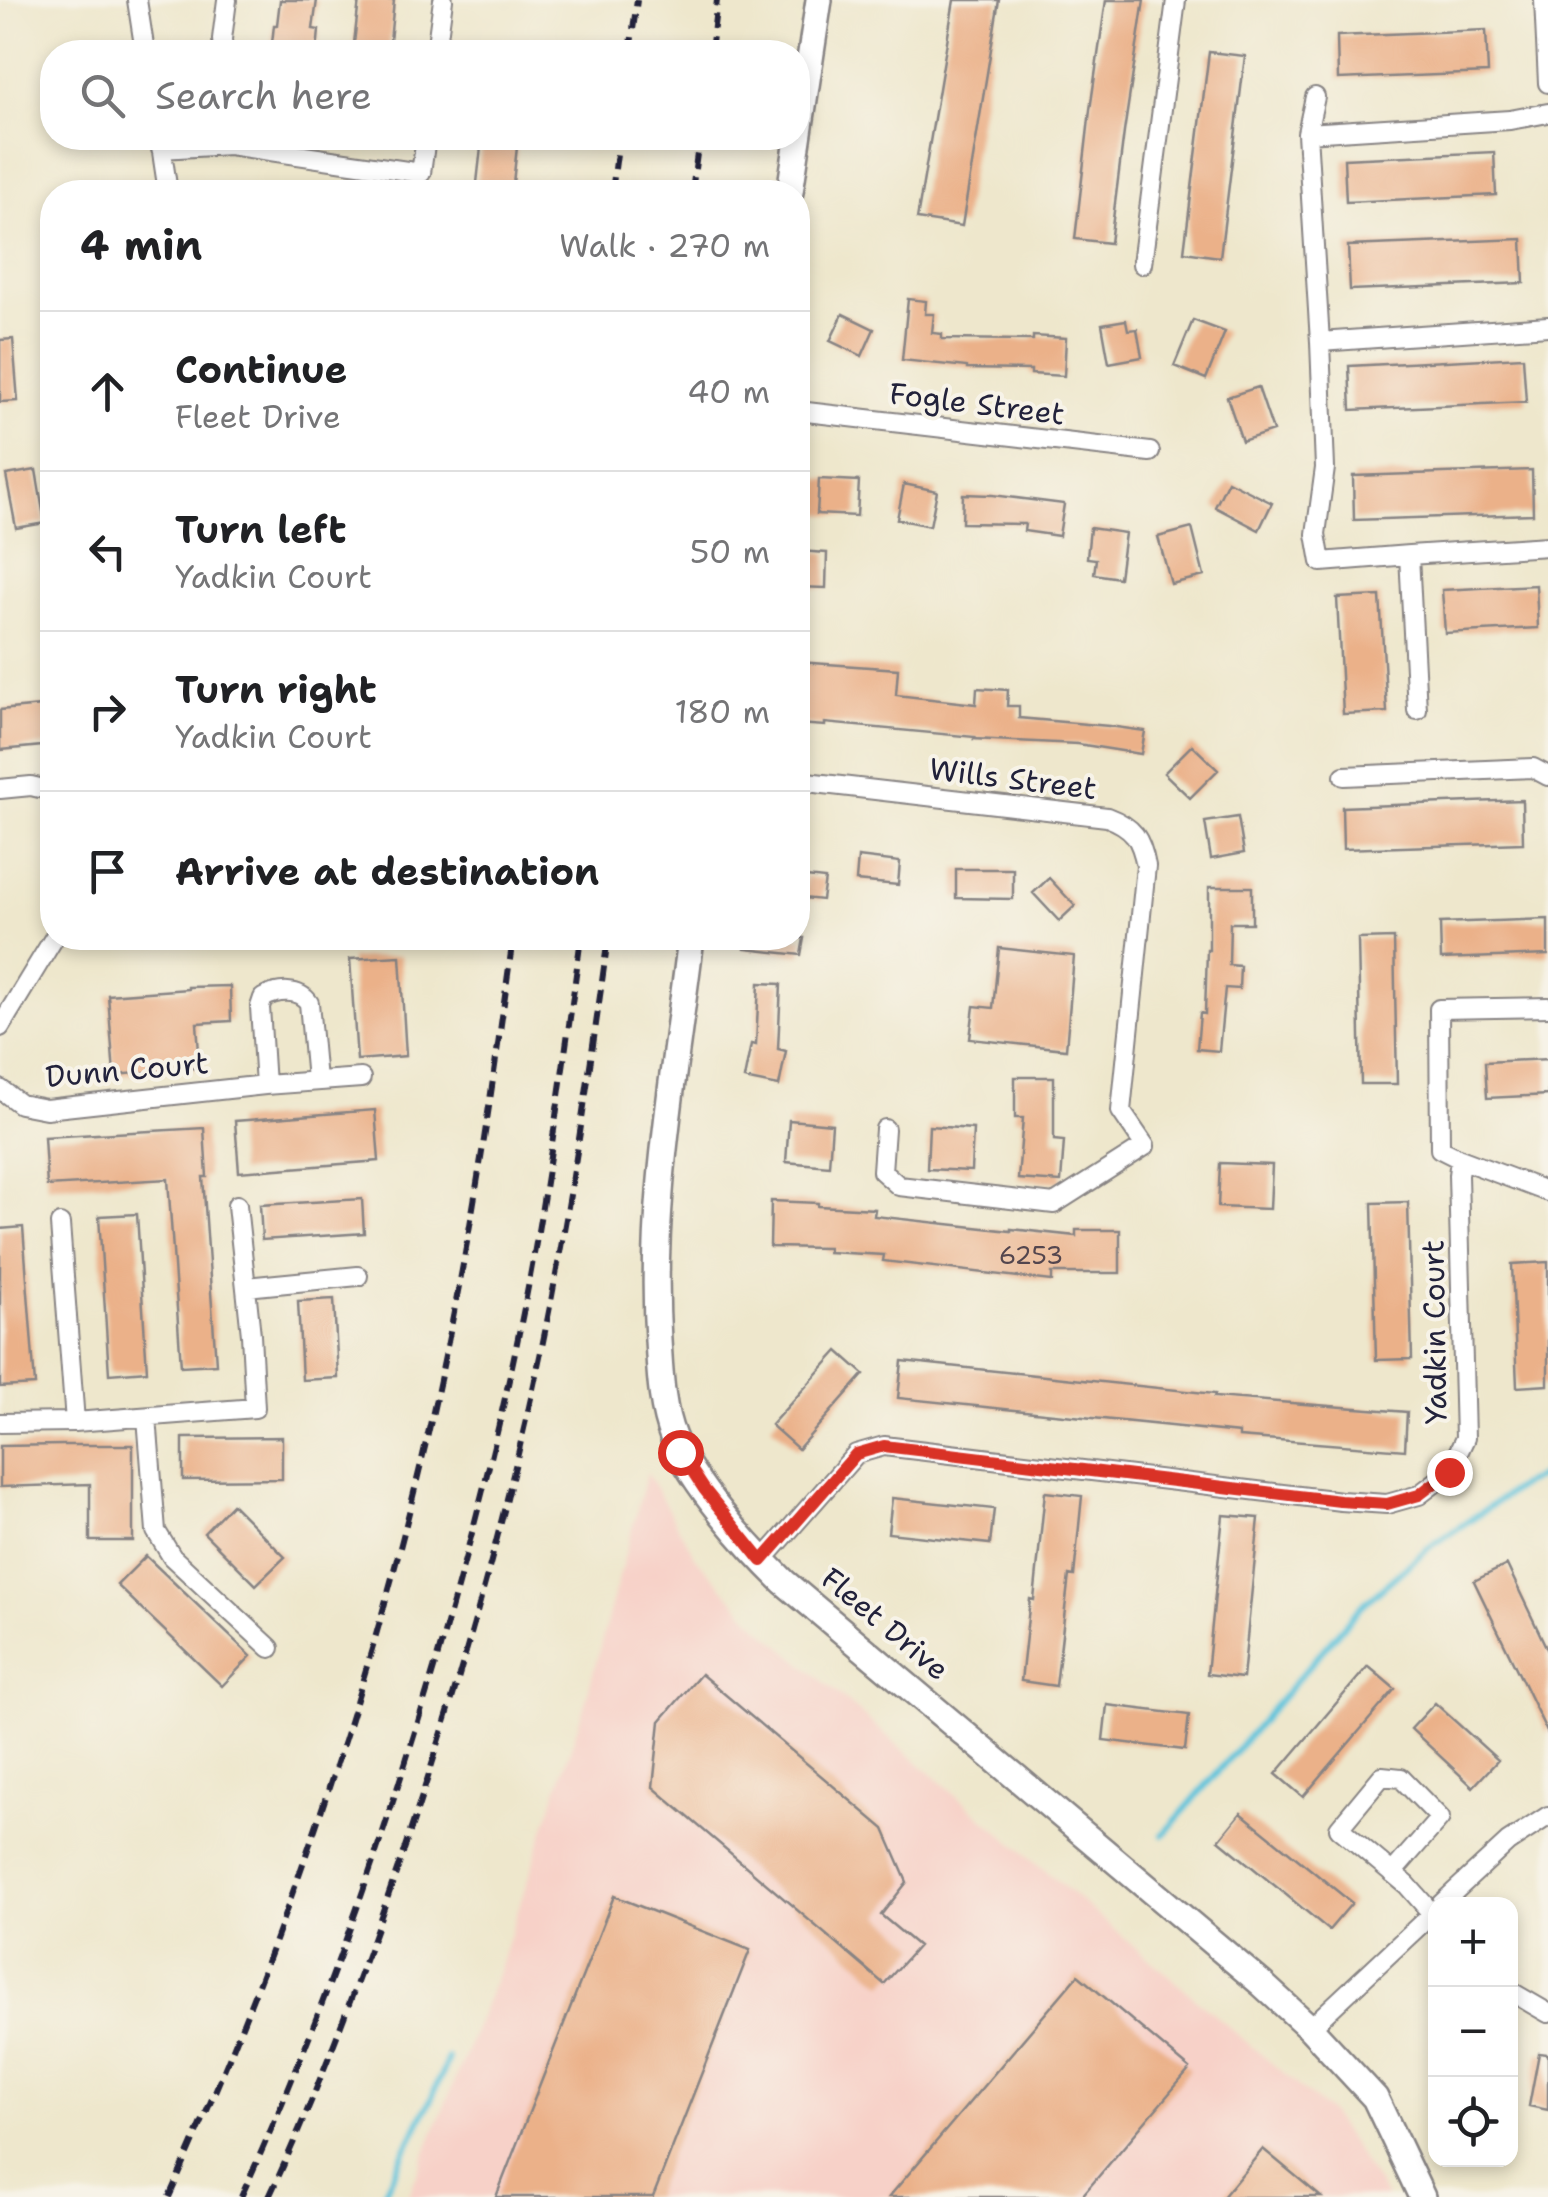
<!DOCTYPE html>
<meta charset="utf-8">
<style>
body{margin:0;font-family:"Shantell Sans",sans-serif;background:#f2f2f2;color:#202124}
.controls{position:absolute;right:30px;bottom:30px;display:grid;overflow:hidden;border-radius:20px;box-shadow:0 5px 15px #0003}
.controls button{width:90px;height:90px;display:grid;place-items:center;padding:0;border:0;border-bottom:2px solid #e0e0e0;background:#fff;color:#202124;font:50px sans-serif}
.stop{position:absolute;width:30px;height:30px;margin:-22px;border:8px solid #d93025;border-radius:50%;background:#fff}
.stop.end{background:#d93025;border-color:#fff;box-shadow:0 2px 10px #0008}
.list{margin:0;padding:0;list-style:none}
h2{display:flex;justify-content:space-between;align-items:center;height:130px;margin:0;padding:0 40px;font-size:42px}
h2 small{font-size:32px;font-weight:400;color:#757577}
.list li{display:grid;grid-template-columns:65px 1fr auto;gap:30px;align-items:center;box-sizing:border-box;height:160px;padding:0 40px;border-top:2px solid #e0e0e0}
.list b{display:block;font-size:38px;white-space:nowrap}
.list p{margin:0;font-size:32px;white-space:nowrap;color:#757577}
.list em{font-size:32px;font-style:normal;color:#757577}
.icon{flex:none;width:55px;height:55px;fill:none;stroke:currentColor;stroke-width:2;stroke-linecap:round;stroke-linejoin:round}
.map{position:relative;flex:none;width:1548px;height:2197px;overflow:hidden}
.search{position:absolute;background:#fff;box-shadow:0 5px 15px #0003;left:40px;top:40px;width:770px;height:110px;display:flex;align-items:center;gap:25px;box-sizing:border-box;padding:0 35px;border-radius:40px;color:#757577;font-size:38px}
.panel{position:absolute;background:#fff;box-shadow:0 5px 15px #0003;left:40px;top:180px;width:770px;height:770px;border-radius:40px}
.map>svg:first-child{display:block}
</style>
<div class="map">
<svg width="1548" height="2197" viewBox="0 0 1548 2197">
<rect width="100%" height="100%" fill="#f7f3e8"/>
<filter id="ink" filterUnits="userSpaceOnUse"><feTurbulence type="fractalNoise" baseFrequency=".01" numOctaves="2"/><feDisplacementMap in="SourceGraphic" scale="20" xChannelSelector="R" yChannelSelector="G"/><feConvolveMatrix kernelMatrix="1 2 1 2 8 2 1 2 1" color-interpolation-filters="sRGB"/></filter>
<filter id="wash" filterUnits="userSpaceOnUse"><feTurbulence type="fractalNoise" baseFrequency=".0048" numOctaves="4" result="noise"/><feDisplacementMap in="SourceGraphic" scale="40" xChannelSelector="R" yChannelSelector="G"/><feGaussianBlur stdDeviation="2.25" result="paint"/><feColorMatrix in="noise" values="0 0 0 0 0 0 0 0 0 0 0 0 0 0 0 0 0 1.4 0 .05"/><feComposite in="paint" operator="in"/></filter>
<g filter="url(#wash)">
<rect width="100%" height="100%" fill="#eee7cc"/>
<!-- built -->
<path fill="#f7d1c8" d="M647,1473l49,85 62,68 573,488 56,83h-979l89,-223 86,-264z"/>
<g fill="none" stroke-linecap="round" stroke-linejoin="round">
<!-- stream -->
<path stroke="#5fc4dc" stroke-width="6" d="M1163,1835l196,-227 68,-59 93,-63 28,-13
M382,2197l51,-102 15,-37"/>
</g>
<g id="blocks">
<!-- building -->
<path fill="#ebb189" d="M280,0h37l-4,29 6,1 -2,22h-46l3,-27h3z
M359,0h35l-5,52h-36z
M954,0h45l-37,226 -45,-7z
M1106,0h38l-20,132 -14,111 -35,-4 15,-129z
M1486,30l2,43 -150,6 -1,-43z
M1209,52l36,4 -25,201 -36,-5z
M482,138h36l-6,54h-36z
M1494,152l2,43 -150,7 -2,-43z
M1522,239l2,44 -174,7 -2,-44z
M908,299l18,2 -1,13h9l-2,19 10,1v5l91,1v-4l33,2 -2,38 -33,-2v-4l-64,-1v-2l-65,-7z
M843,314l31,15 -12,27 -32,-15z
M1126,320l2,10 9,-1 5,28 -33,6 -7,-39z
M1193,320l32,12 -19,47 -32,-13z
M13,339l5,62 -18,1v-62z
M1523,357l3,45 -175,8 -2,-44z
M1258,387l15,44 -31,10 -15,-44z
M36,470l9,53 -29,5 -10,-53z
M1532,470l1,44 -179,6 -1,-44z
M819,479l40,2 -2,35 -40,-2z
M1228,481l44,22 -13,27 -44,-23z
M904,484l33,7 -7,35 -33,-7z
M963,494l29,1 72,9 -5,32 -35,-5 1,-7 -63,-1z
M1090,528l35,5 -6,45 -25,-4 2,-15 -9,-1z
M1192,528l12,48 -33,8 -13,-47z
M798,551l29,2 -1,35 -28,-1z
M1536,585l2,43 -93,5 -3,-43z
M1380,596l7,116 -44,2 -6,-116z
M798,662l100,7 -2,26 80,9 1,-16 31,2 -1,16h12v12l90,8 36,5 -4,23 -63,-10 -104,-5 1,-2 -150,-14v3l-27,-2z
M52,705v40l-52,5v-40z
M1192,745l26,25 -28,28 -26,-25z
M1522,800l1,43 -180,6 -1,-42z
M1238,817l6,36 -33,6 -6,-37z
M858,857l42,5 -2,23 -42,-4z
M956,869h57v30l-57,-1z
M806,877l19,2 -3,21 -19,-2z
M1049,878l26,28 -16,15 -26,-28z
M1209,887h43v36h-22l-1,42 11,1 -1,23 -14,-1 -6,63 -22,-2 3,-36 5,1 2,-64h2z
M1548,919v36l-107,4 -1,-36z
M746,938h58l-3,17 -56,-6z
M1394,938l3,146h-36l-3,-145z
M999,948l75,8 -8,93 -96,-10 4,-33 19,2z
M400,956l6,100 -49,4 -7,-101z
M759,983l22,1 -3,65 8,2 -7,35 -35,-7 7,-35 5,1z
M230,986l1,35 -34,2 3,45 -36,1 1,2 -51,4 -6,-80 80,-6v-2z
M1548,1059v36l-61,3 -2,-36z
M1015,1077h39v63l10,1 -3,41 -43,-3 5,-61h-8z
M375,1110l4,51 -140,11 -4,-51z
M789,1120l43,4 -3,42 -43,-4z
M929,1126l44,3 -2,42 -44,-2z
M204,1128l3,49h-4l13,187 -35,2 -13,-187 -121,7 -3,-49z
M1220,1163l52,2 -2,44 -52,-2z
M362,1199l2,34 -102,7 -2,-35z
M771,1201l47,2v3l57,3 -1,7 137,15v-2l65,7v-6h44v43h-68v8l-169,-20 1,-6 -56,-3v-4l-58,-1z
M1408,1202l4,157 -36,1 -4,-157z
M137,1214l10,157 -38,3 -10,-158z
M23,1227l12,158 -35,2v-158z
M1548,1262v123l-31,2 -5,-123z
M334,1299l4,79 -36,2 -4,-79z
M838,1351l26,23 -66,75 -27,-24z
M902,1361l313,33 -1,3 193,15 -2,38 -166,-13v-4l-341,-35z
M282,1437v42l-99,1v-42z
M63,1445h70v96h-43v-57l-90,3v-41z
M1045,1492l37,4 -8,80 -5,-1 -13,111 -35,-5 9,-82 4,1z
M892,1498l102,11 -4,35 -102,-11z
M232,1504l53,53 -29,28 -52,-52z
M1223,1515l36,3 -16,160 -36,-4z
M146,1556l105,100 -29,30 -105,-101z
M1507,1565l41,86v83l-74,-153z
M1368,1666l27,23 -92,108 -27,-23z
M701,1674l183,155 23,53 -26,33 37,31 -34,38 -231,-197 7,-66z
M1435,1703l63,57 -25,27 -62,-58z
M1107,1705l82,10 -4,35 -82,-10z
M1241,1813l111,90 -23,27 -110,-90z
M614,1896l136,54 -97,247h-157z
M1078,1975l112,94 -109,128h-192z
M1539,2053l9,1v56l-19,-4z
M1263,2149l58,48h-98z"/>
</g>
</g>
<g filter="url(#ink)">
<use href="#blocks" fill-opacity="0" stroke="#888484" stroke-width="2.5"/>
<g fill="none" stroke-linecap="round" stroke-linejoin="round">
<defs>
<path id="street" d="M137,0l8,52
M1544,0l4,83
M223,52l-1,-13 5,-39
M436,52l7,-52
M1315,97l-8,36 13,209 5,126 -9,66 5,28 88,-7
M1307,133l203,-13 38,-7
M160,139l8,53
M161,149l68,-4 192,28 5,-35
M1142,264l34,-264
M1320,342l228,-16
M798,411l352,41
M1417,710l-8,-155 139,-9
M1344,776l189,-8 15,8
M798,781l309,36c27,10 34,22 39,49l-25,245 24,35 -91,58 -155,-18 -17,-15 3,-42
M0,789l31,-3 21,5
M1548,1007l-109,2 1,140 20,10 88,33
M0,1027l54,-89
M265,1085l-5,-78 3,-9c15,-8 36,-10 46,5l7,77
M0,1089l20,15 26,5 219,-24 96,-7
M60,1224l15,198
M246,1287l112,-11
M147,1417l9,114 16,26 98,91
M0,1423l75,-1 180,-14 -4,-73 -14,-130
M762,1561l94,-107 28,-8 457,55 46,3 32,-9 30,-23 16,-34 -7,-263 2,-16
M1392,1873l48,-55 -39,-40 -19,-2 -43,52 68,57 29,33
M1441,1904l67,-62 40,-26
M1510,1991l38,22
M1310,2028l126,-118"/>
<path id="secondary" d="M790,192l29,-192
M691,938c-16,133 -42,267 -33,402 2,31 3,68 15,97 19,47 75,110 111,145l478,402 48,44 65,70 47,99"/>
</defs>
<!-- street casing -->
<use href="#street" stroke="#888484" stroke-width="22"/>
<!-- secondary casing -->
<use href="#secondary" stroke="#888484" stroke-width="30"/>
<!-- street -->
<use href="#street" stroke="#fff" stroke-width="18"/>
<!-- secondary -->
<use href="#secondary" stroke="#fff" stroke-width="25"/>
<!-- rail -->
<path stroke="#22223b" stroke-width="6" stroke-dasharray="15 8" stroke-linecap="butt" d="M630,52l7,-52
M711,52l6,-52
M612,192l7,-54
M692,192l7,-54
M169,2197c126,-278 222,-571 282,-870 26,-129 44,-259 62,-389
M241,2197c66,-144 121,-295 168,-446 48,-154 90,-310 120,-469 21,-114 36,-229 52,-344
M269,2197c45,-96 82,-196 117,-295 54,-153 99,-308 136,-465 39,-164 63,-332 86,-499"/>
</g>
</g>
<g fill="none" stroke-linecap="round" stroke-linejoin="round" filter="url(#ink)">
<!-- route -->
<path stroke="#d93025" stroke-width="12" d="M680,1452l24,37 58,72 94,-107 28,-8 456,55 47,3 32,-9 30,-23"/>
</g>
<g text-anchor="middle" stroke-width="8" stroke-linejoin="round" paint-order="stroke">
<!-- number labels -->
<g font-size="25" fill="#54464e">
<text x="1031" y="1264">6253</text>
</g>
<!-- street labels -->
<g font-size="30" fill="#22223b" stroke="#f7f3e8">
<text transform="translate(977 404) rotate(7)" y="10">Fogle Street</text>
<text transform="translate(1013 779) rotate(7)" y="10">Wills Street</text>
<text transform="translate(127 1070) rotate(-5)" y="10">Dunn Court</text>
<text transform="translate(1435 1332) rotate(-91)" y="10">Yadkin Court</text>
<text transform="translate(885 1624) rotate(40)" y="10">Fleet Drive</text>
</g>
</g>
</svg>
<div class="controls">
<button>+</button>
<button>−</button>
<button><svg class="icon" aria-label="locate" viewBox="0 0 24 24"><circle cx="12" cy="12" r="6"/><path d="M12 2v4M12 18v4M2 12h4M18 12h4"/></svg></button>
</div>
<div class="stop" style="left:680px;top:1452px"></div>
<div class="stop end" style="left:1449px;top:1472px"></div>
<div class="search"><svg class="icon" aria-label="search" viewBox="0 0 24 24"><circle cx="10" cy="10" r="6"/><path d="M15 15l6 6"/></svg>Search here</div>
<section class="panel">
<h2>4 min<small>Walk · 270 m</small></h2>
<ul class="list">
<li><svg class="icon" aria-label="ahead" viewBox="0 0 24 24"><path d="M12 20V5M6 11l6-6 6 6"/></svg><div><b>Continue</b><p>Fleet Drive</p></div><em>40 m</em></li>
<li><svg class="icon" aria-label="left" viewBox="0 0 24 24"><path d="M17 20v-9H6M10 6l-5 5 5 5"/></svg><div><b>Turn left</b><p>Yadkin Court</p></div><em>50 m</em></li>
<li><svg class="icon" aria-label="right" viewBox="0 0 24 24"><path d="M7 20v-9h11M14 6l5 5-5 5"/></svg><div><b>Turn right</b><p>Yadkin Court</p></div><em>180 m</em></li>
<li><svg class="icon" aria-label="arrive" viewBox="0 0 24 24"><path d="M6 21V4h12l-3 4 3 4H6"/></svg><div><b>Arrive at destination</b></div></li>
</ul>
</section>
</div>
